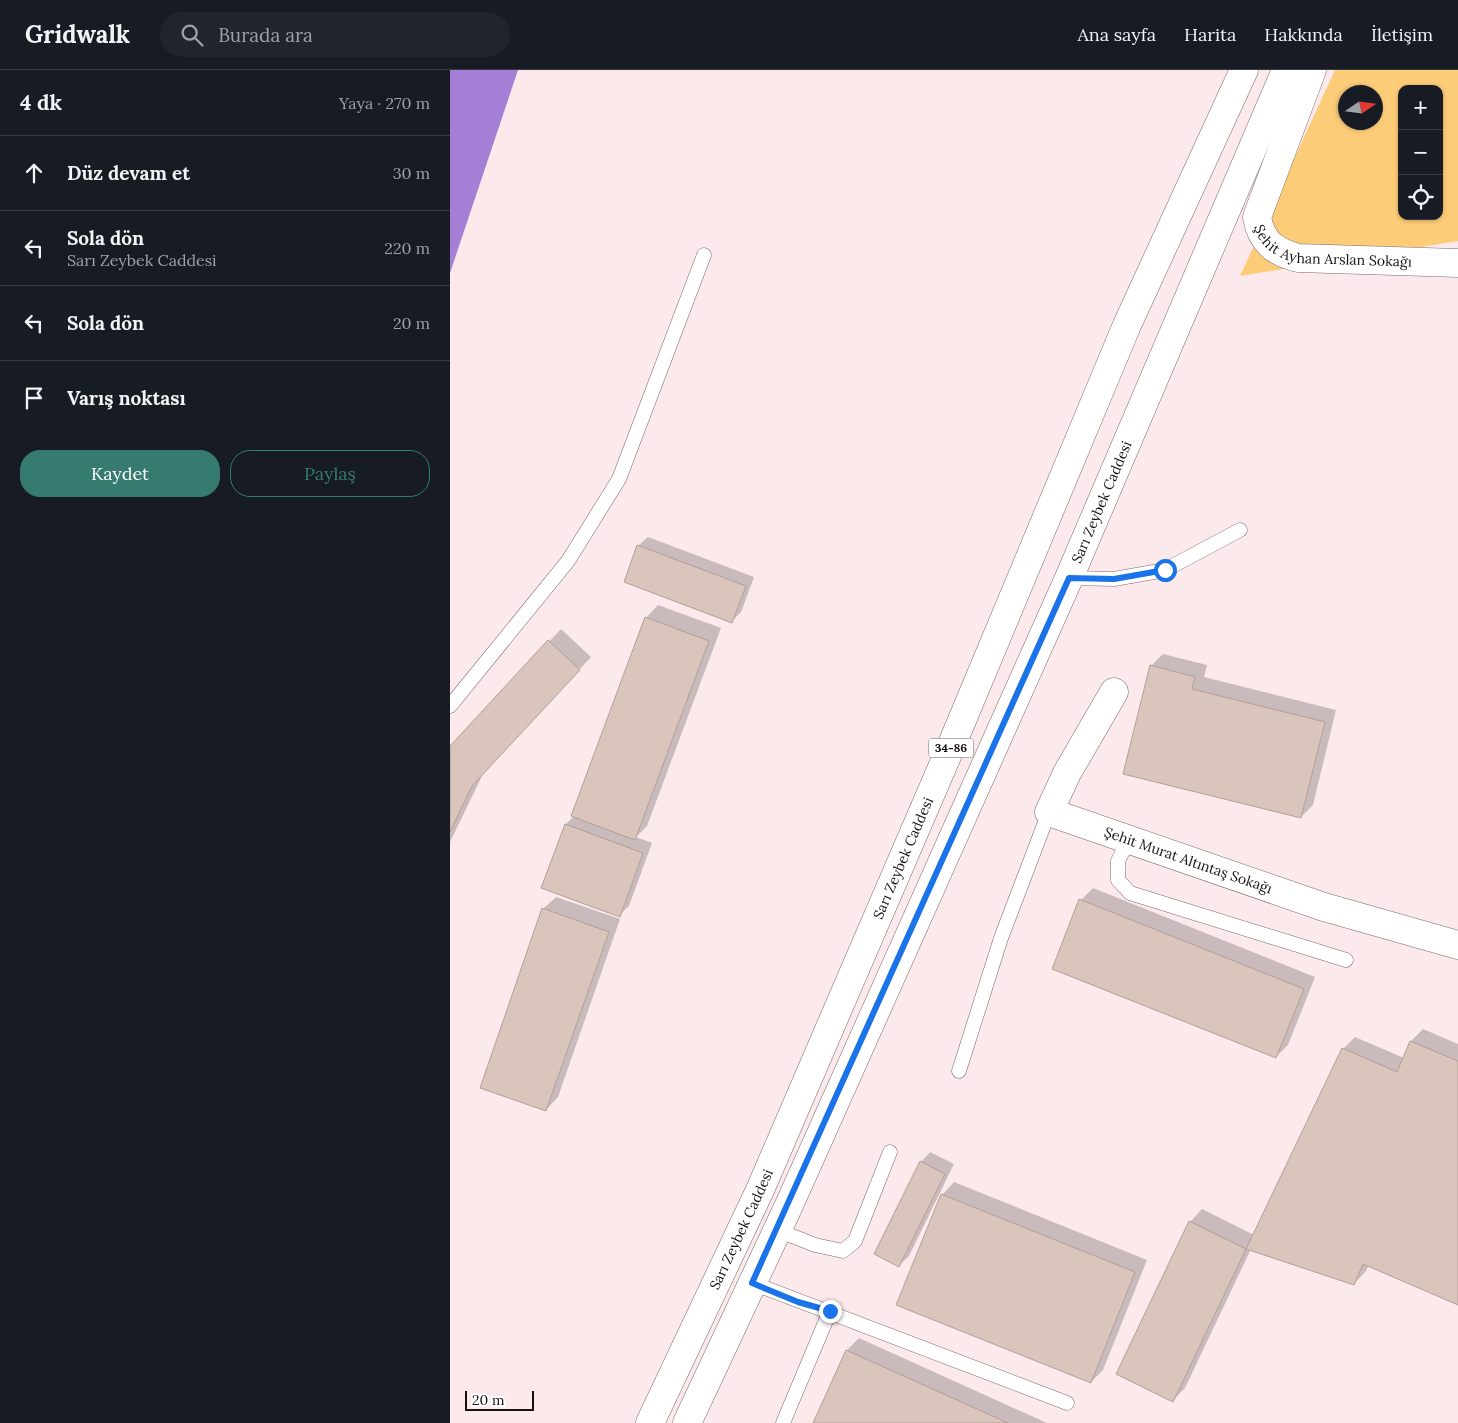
<!DOCTYPE html>
<html lang="tr">
<meta charset="utf-8">
<style>
body{margin:0;font-family:Lora,serif;background:#20242c;color:#f1f3f6}
.controls{position:absolute;right:15px;top:15px;display:grid;overflow:hidden;border-radius:10px;box-shadow:0 1px 4px #0004}
.controls button{width:45px;height:45px;display:grid;place-items:center;padding:0;border:0;border-bottom:1px solid #363941;background:#171b24;color:#f1f3f6;font:25px sans-serif}
.compass{position:absolute;left:888px;top:15px;width:45px;height:45px;border-radius:50%;background:#171b24;box-shadow:0 1px 4px #0004;rotate:77deg}
.scale{position:absolute;left:15px;bottom:12px;width:69px;box-sizing:border-box;padding-left:5px;border:2px solid #171011;border-top:0;font-size:14px;line-height:18px;white-space:nowrap;color:#171011;-webkit-text-stroke:4px #fff;paint-order:stroke}
.stop{position:absolute;width:15px;height:15px;margin:-11px;border:4px solid #1a73e8;border-radius:50%;background:#fff}
.stop.end{background:#1a73e8;border-color:#fff;box-shadow:0 1px 5px #0008}
.list{margin:0;padding:0;list-style:none}
h2{display:flex;justify-content:space-between;align-items:center;height:65px;margin:0;padding:0 20px;font-size:21px}
h2 small{font-size:16px;font-weight:400;color:#9ea1a6}
.list li{display:grid;grid-template-columns:32px 1fr auto;gap:15px;align-items:center;box-sizing:border-box;height:75px;padding:0 20px;border-top:1px solid #363941}
.list b{display:block;font-size:19px;white-space:nowrap}
.list p{margin:0;font-size:16px;white-space:nowrap;color:#9ea1a6}
.list em{font-size:16px;font-style:normal;color:#9ea1a6}
.actions{display:flex;gap:10px;padding:15px 20px}
.actions a{flex:1;padding:11px 0;border:1px solid #357b70;border-radius:20px;text-align:center;font-size:18px;color:#357b70}
.actions .main{background:#357b70;color:#fff}
.icon{flex:none;width:28px;height:28px;fill:none;stroke:currentColor;stroke-width:2;stroke-linecap:round;stroke-linejoin:round}
.map{position:relative;flex:none;width:1008px;height:1353px;overflow:hidden}
header{display:flex;align-items:center;gap:30px;box-sizing:border-box;height:70px;padding:0 25px;background:#171b24;border-bottom:1px solid #363941}
header strong{font-size:24px}
nav{display:flex;gap:28px;margin-inline-start:auto;font-size:18px}
.search{width:350px;height:45px;background:#20242c;display:flex;align-items:center;gap:12px;box-sizing:border-box;padding:0 18px;border-radius:28px;color:#9ea1a6;font-size:19px}
main{display:flex}
aside{flex:1;background:#171b24}
.map>svg:first-child{display:block}
</style>
<header>
<strong>Gridwalk</strong>
<div class="search"><svg class="icon" aria-label="search" viewBox="0 0 24 24"><circle cx="10" cy="10" r="6"/><path d="M15 15l6 6"/></svg>Burada ara</div>
<nav><a>Ana sayfa</a><a>Harita</a><a>Hakkında</a><a>İletişim</a></nav>
</header>
<main>
<aside>
<h2>4 dk<small>Yaya · 270 m</small></h2>
<ul class="list">
<li><svg class="icon" aria-label="ahead" viewBox="0 0 24 24"><path d="M12 20V5M6 11l6-6 6 6"/></svg><div><b>Düz devam et</b></div><em>30 m</em></li>
<li><svg class="icon" aria-label="left" viewBox="0 0 24 24"><path d="M17 20v-9H6M10 6l-5 5 5 5"/></svg><div><b>Sola dön</b><p>Sarı Zeybek Caddesi</p></div><em>220 m</em></li>
<li><svg class="icon" aria-label="left" viewBox="0 0 24 24"><path d="M17 20v-9H6M10 6l-5 5 5 5"/></svg><div><b>Sola dön</b></div><em>20 m</em></li>
<li><svg class="icon" aria-label="arrive" viewBox="0 0 24 24"><path d="M6 21V4h12l-3 4 3 4H6"/></svg><div><b>Varış noktası</b></div></li>
</ul>
<div class="actions"><a class="main">Kaydet</a><a>Paylaş</a></div>
</aside>
<div class="map">
<svg width="1008" height="1353" viewBox="0 0 1008 1353">
<rect width="100%" height="100%" fill="#fce9eb"/>
<!-- green -->
<path fill="#fdcc78" fill-rule="evenodd" d="M885,0h123v171l-218,35zM952,19h37v127h-37zM896,22h30v30h-30z"/>
<!-- water -->
<path fill="#a47fd5" d="M0,0h68l-68,203z"/>
<!-- shadow -->
<path fill="#0003" d="M198,467l106,40 -13,35 -9,9 -94,-75z
M208,535l63,23 -74,198 -11,11 16,6 -23,63 -10,9 -53,-91 8,-8 72,-198z
M111,559l30,28 -107,115 -34,70v-95z
M713,584l44,11 -3,12 132,33 -23,95 -12,12 -150,-151z
M643,818l222,89 -27,68 -12,12 -195,-157z
M106,827l64,22 -62,178 -12,13 -3,-201z
M973,959l35,15v260l-89,-39 -3,6 -12,13 -103,-35 -66,139 -12,12 17,-178 12,-13 52,26 89,-186 12,-12 49,21 7,-17z
M480,1082l24,12 -45,92 -10,9 22,-103z
M504,1112l193,78 -44,110 -12,12 -149,-187z
M409,1268l188,85h-233l33,-73z"/>
<!-- building -->
<path fill="#d9c5bc" stroke="#b39f97" d="M187,475l109,41 -14,37 -108,-41z
M195,547l64,24 -74,199 -64,-24z
M98,570l32,30 -108,116 -22,46v-86z
M700,595l45,12 -3,12 133,33 -24,96 -178,-44z
M115,754l78,29 -23,64 -79,-29z
M629,829l225,90 -28,69 -224,-89z
M92,838l67,24 -63,179 -66,-23z
M960,971l48,20v244l-95,-41 -9,21 -108,-36 96,-201 55,24z
M470,1091l25,13 -46,93 -25,-13z
M491,1124l194,78 -44,111 -195,-78z
M739,1151l57,28 -73,153 -57,-28z
M396,1280l162,73h-195z"/>
<g fill="none" stroke-linecap="round" stroke-linejoin="round">
<defs>
<path id="lane" d="M619,508l45,1 51,-9 75,-40
M0,636l118,-145 51,-82 85,-224
M679,769l-11,22v19l12,13 216,67
M509,1001l42,-133 48,-126
M327,1160l38,15 28,6 12,-10 35,-89
M302,1213l315,120
M333,1353l47,-112"/>
<g id="street">
<path id="s1" d="M862,0l-55,147c4,25 18,35 41,41l160,5"/>
<path id="s2" d="M664,622l-47,81 -18,39 275,95 134,38"/>
</g>
<g id="primary">
<path id="s3" d="M200,1353l110,-233 190,-441 177,-424 117,-255"/>
<path id="s4" d="M237,1353l103,-220 279,-625 217,-508"/>
</g>
</defs>
<!-- lane casing -->
<use href="#lane" stroke="#7c686a" stroke-width="15"/>
<!-- street casing -->
<use href="#street" stroke="#7c686a" stroke-width="29"/>
<!-- primary casing -->
<use href="#primary" stroke="#7c686a" stroke-width="29"/>
<!-- lane -->
<use href="#lane" stroke="#fff" stroke-width="14"/>
<!-- street -->
<use href="#street" stroke="#fff" stroke-width="28"/>
<!-- primary -->
<use href="#primary" stroke="#fff" stroke-width="28"/>
</g>
<g fill="none" stroke-linecap="round" stroke-linejoin="round">
<!-- route -->
<path stroke="#1a73e8" stroke-width="6" d="M380,1241l-32,-9 -46,-19 317,-705 45,1 51,-9"/>
</g>
<g text-anchor="middle" stroke-width="4.5" stroke-linejoin="round" paint-order="stroke">
<!-- shield labels -->
<rect fill="#fff" stroke="#5d5858" stroke-width="1" x="478.5" y="668.5" width="45" height="19" rx="4"/>
<g font-size="12" font-weight="bold" fill="#171011">
<text x="501" y="682">34-86</text>
</g>
<!-- street labels -->
<g font-size="14" fill="#171011" stroke="#fff">
<text dy="5" stroke="none"><textPath href="#s1" startOffset="249">Şehit Ayhan Arslan Sokağı</textPath></text>
<text dy="5" stroke="none"><textPath href="#s4" startOffset="1010">Sarı Zeybek Caddesi</textPath></text>
<text dy="5" stroke="none"><textPath href="#s3" startOffset="619">Sarı Zeybek Caddesi</textPath></text>
<text dy="5" stroke="none"><textPath href="#s2" startOffset="284">Şehit Murat Altıntaş Sokağı</textPath></text>
<text dy="5" stroke="none"><textPath href="#s3" startOffset="214">Sarı Zeybek Caddesi</textPath></text>
</g>
</g>
</svg>
<div class="controls">
<button>+</button>
<button>−</button>
<button><svg class="icon" aria-label="locate" viewBox="0 0 24 24"><circle cx="12" cy="12" r="6"/><path d="M12 2v4M12 18v4M2 12h4M18 12h4"/></svg></button>
</div>
<svg class="compass" viewBox="-18 -18 36 36"><path d="M0-13l5 13h-10z" fill="#e53935"/><path d="M0 13l5-13h-10z" fill="#9ea1a6"/></svg>
<div class="scale">20 m</div>
<div class="stop" style="left:715px;top:500px"></div>
<div class="stop end" style="left:380px;top:1241px"></div>
</div>
</main>
